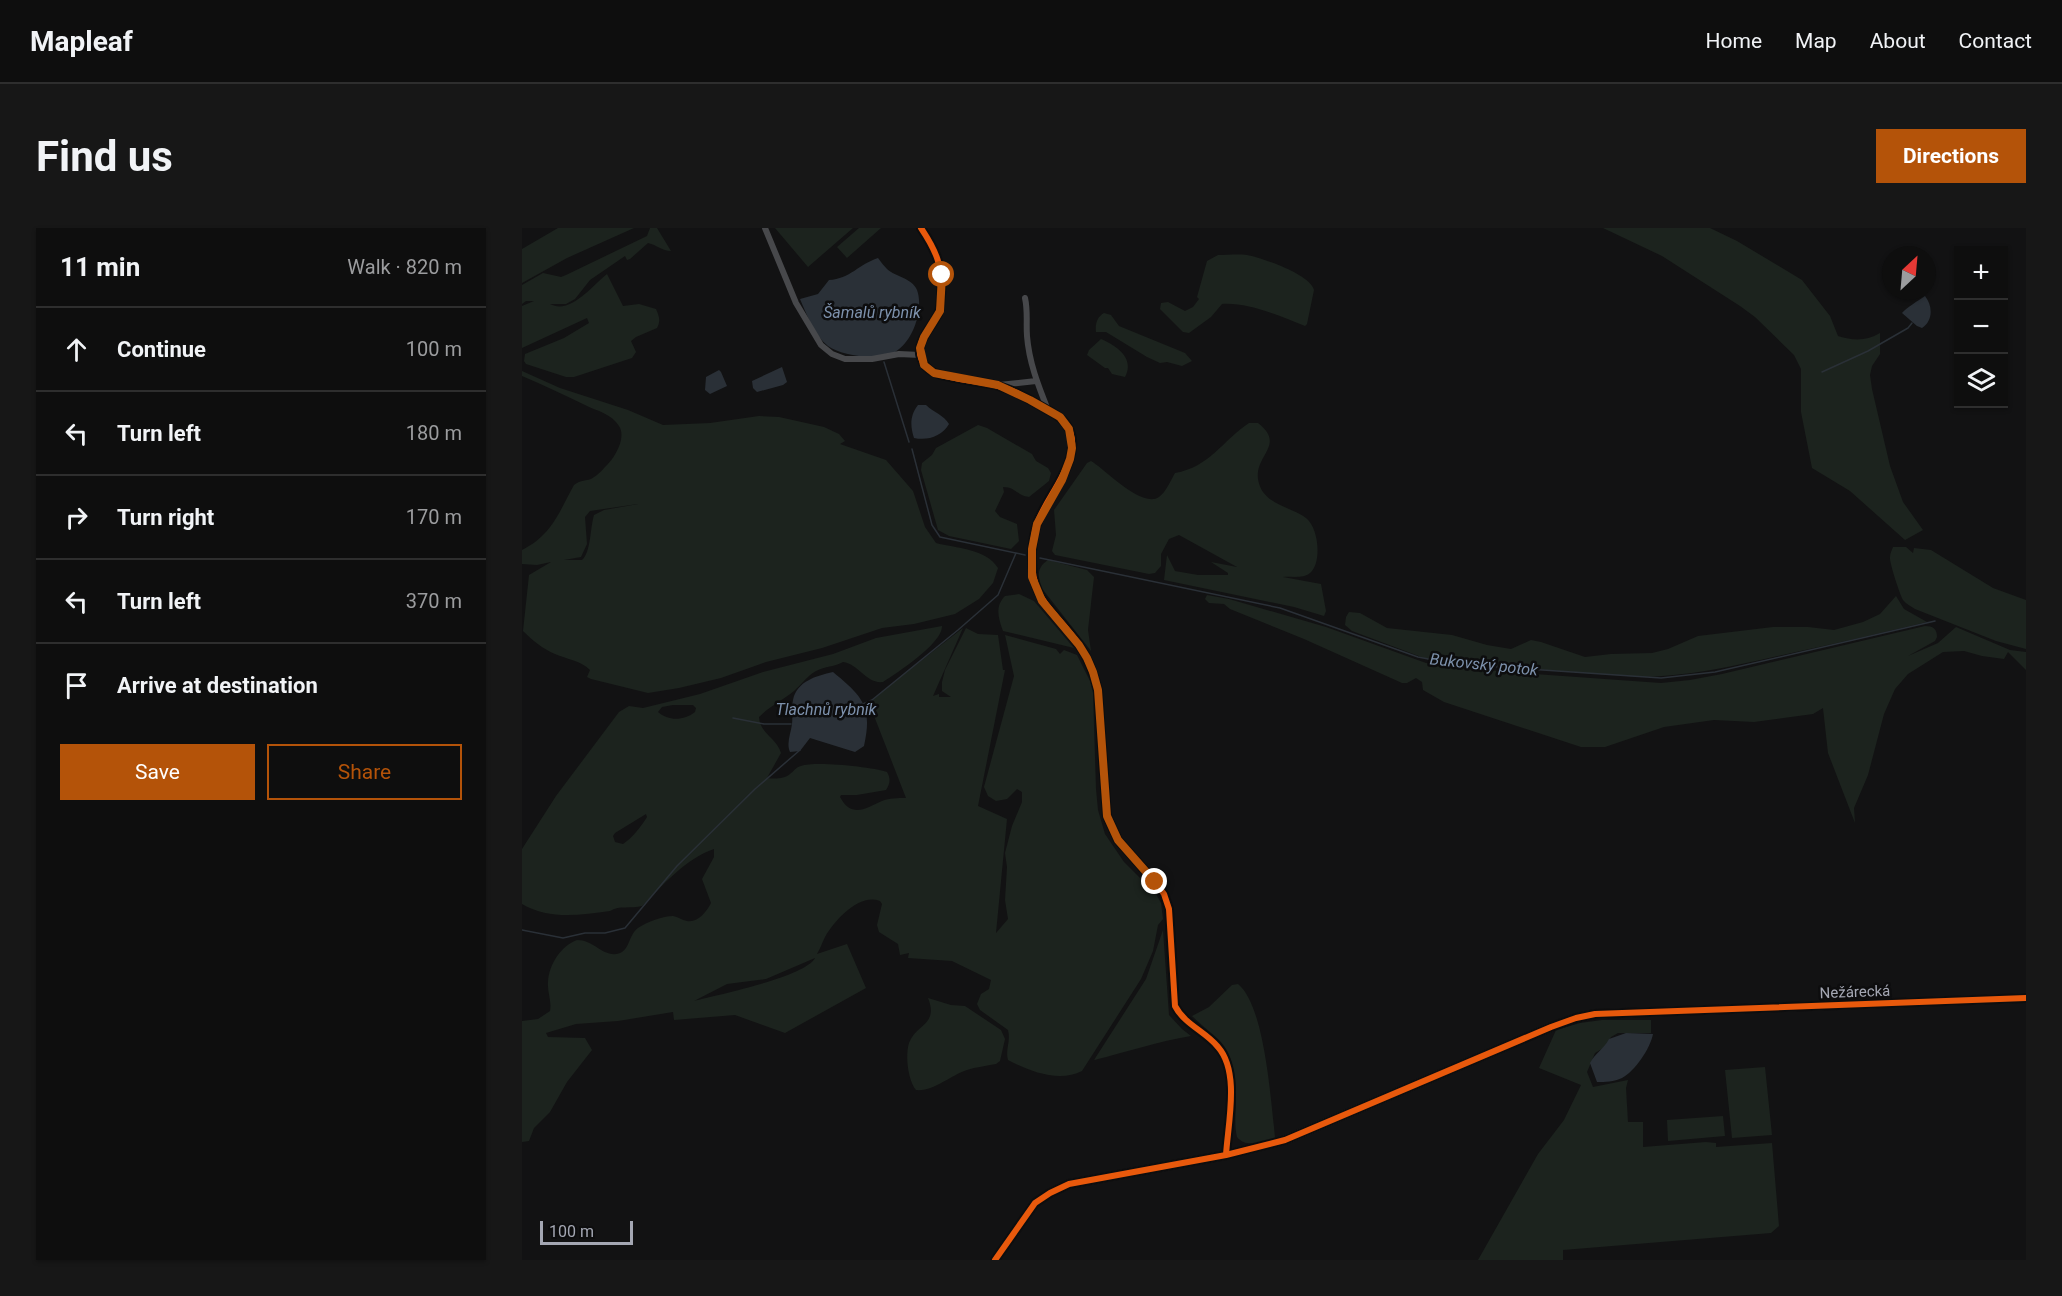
<!DOCTYPE html>
<meta charset="utf-8">
<style>
body{margin:0;font-family:Roboto,sans-serif;background:#171717;color:#f1f3f6}
.controls{position:absolute;right:18px;top:18px;display:grid;overflow:hidden;border-radius:0px;box-shadow:0 2px 4px #0004}
.controls button{width:54px;height:54px;display:grid;place-items:center;padding:0;border:0;border-bottom:2px solid #2e2e2e;background:#0e0e0e;color:#f1f3f6;font:30px sans-serif}
.compass{position:absolute;left:1360px;top:18px;width:54px;height:54px;border-radius:50%;background:#0e0e0e;box-shadow:0 2px 4px #0004;rotate:26deg}
.scale{position:absolute;left:18px;bottom:15px;width:93px;box-sizing:border-box;padding-left:6px;border:3px solid #a4a7b3;border-top:0;font-size:16px;line-height:21px;white-space:nowrap;color:#a4a7b3;-webkit-text-stroke:4px #0d0d0e;paint-order:stroke}
.stop{position:absolute;width:18px;height:18px;margin:-14px;border:4px solid #b45309;border-radius:50%;background:#fff}
.stop.end{background:#b45309;border-color:#fff;box-shadow:0 2px 6px #0008}
.list{margin:0;padding:0;list-style:none}
h2{display:flex;justify-content:space-between;align-items:center;height:78px;margin:0;padding:0 24px;font-size:26px}
h2 small{font-size:20px;font-weight:400;color:#9b9c9e}
.list li{display:grid;grid-template-columns:39px 1fr auto;gap:18px;align-items:center;box-sizing:border-box;height:84px;padding:0 24px;border-top:2px solid #2e2e2e}
.list b{display:block;font-size:22px;white-space:nowrap}
.list em{font-size:20px;font-style:normal;color:#9b9c9e}
.actions{display:flex;gap:12px;padding:18px 24px}
.actions a{flex:1;padding:14px 0;border:2px solid #b45309;border-radius:0px;text-align:center;font-size:21px;color:#b45309}
.actions .main{background:#b45309;color:#fff}
.icon{flex:none;width:33px;height:33px;fill:none;stroke:currentColor;stroke-width:2;stroke-linecap:round;stroke-linejoin:round}
.map{position:relative;flex:none;width:1504px;height:1032px;overflow:hidden;border-radius:0px}
header{display:flex;align-items:center;gap:36px;box-sizing:border-box;height:84px;padding:0 30px;background:#0e0e0e;border-bottom:2px solid #2e2e2e}
header strong{font-size:28px}
nav{display:flex;gap:33px;margin-inline-start:auto;font-size:21px}
.intro{display:flex;align-items:center;justify-content:space-between;box-sizing:border-box;height:144px;padding:0 36px}
h1{margin:0;font-size:42px}
.button{padding:15px 27px;border-radius:0px;background:#b45309;color:#fff;font-size:21px;font-weight:700}
main{display:flex;gap:36px;padding:0 36px}
aside{flex:1;background:#0e0e0e;border-radius:0px;box-shadow:0 2px 4px #0004}
.map>svg:first-child{display:block}
</style>
<header>
<strong>Mapleaf</strong>
<nav><a>Home</a><a>Map</a><a>About</a><a>Contact</a></nav>
</header>
<div class="intro"><h1>Find us</h1><a class="button">Directions</a></div>
<main>
<aside>
<h2>11 min<small>Walk · 820 m</small></h2>
<ul class="list">
<li><svg class="icon" aria-label="ahead" viewBox="0 0 24 24"><path d="M12 20V5M6 11l6-6 6 6"/></svg><div><b>Continue</b></div><em>100 m</em></li>
<li><svg class="icon" aria-label="left" viewBox="0 0 24 24"><path d="M17 20v-9H6M10 6l-5 5 5 5"/></svg><div><b>Turn left</b></div><em>180 m</em></li>
<li><svg class="icon" aria-label="right" viewBox="0 0 24 24"><path d="M7 20v-9h11M14 6l5 5-5 5"/></svg><div><b>Turn right</b></div><em>170 m</em></li>
<li><svg class="icon" aria-label="left" viewBox="0 0 24 24"><path d="M17 20v-9H6M10 6l-5 5 5 5"/></svg><div><b>Turn left</b></div><em>370 m</em></li>
<li><svg class="icon" aria-label="arrive" viewBox="0 0 24 24"><path d="M6 21V4h12l-3 4 3 4H6"/></svg><div><b>Arrive at destination</b></div></li>
</ul>
<div class="actions"><a class="main">Save</a><a>Share</a></div>
</aside>
<div class="map">
<svg width="1504" height="1032" viewBox="0 0 1504 1032">
<rect width="100%" height="100%" fill="#121213"/>
<!-- green -->
<path fill="#1c231e" fill-rule="evenodd" d="M36,0h76l-67,30 -45,25v-34z
M128,0h7l14,23c-9,0 -14,-6 -23,-8l-18,16 -3,1 -2,-4 -35,24 -15,19 -9,5h-16c20,11 42,-18 57,-30l16,32 16,-2 17,5c3,7 5,12 1,19l-21,9 -5,4 5,11 -4,6 -58,19h-8l-40,-13 -2,-3 1,-7 39,-16 25,-15 -2,-5 -65,30v-42l12,-5h-8l-4,3v-19l21,-12 18,4 5,-2 81,-39z
M253,0h78l-45,39z
M337,0h22l-34,30 -10,-11z
M1081,0h107l27,13 65,39 28,36 8,20c16,5 28,5 42,-3v21l-8,12 -2,9 2,14 18,77 13,36 20,28 -18,10 -55,-49 -38,-23 -11,-56v-43l-7,-14 -39,-38 -15,-11 -78,-50z
M696,27c9,0 20,-1 29,0 16,3 64,20 67,35l-7,34 -2,2c-24,-10 -58,-24 -83,-22l-11,13 -22,16 -6,-1 -23,-23 1,-6 7,-1 17,9 8,-4 6,-8 -2,-2 10,-36z
M582,85l7,2 8,11 66,27 7,8 -10,5 -15,-4 -7,1 -13,-6 -41,-25h-10c-1,-8 1,-15 8,-19z
M579,111c16,7 34,19 24,38l-13,-3 -4,-6h-3l-18,-13 2,-5z
M0,143l38,17 68,22 35,15 47,-2 49,-7 20,1 45,10 15,7 6,7 -5,3 46,16 27,31 12,36 11,16c19,5 51,6 62,25l-5,15 -14,16 -24,15 -41,10 -32,4 -60,20 -56,14 -45,16 -42,10 -31,5 -57,-14 -4,-2 3,-7c-8,-9 -24,-11 -35,-16 -12,-5 -23,-14 -32,-23l6,-56 22,-13 -14,3 -15,-1v-14c30,-15 37,-38 52,-65 6,-5 11,-4 17,-6 4,-2 11,-8 14,-12 9,-8 22,-29 14,-41 -7,-12 -22,-15 -34,-21 -21,-10 -41,-20 -63,-29zM116,276l-34,6 -10,5c-4,13 -3,38 -12,45h-18l17,-3 6,-13 -2,-27 5,-6z
M727,195h9c28,22 -3,31 0,56 4,26 32,27 48,39 13,10 16,45 4,55 -7,6 -19,3 -27,4l38,7 5,27 -2,5 -30,-9 -130,-27 3,-25 8,16 23,4h30v-2l-17,-11 26,5 -58,-32 -10,4 -8,15v12l-6,7 -6,1 -94,-19 -3,-4 4,-16 -2,-25 33,-47 4,-2c14,8 51,48 68,36 7,-5 12,-17 16,-24 35,-6 47,-32 74,-50z
M456,197l9,3 45,26 4,7 12,7 3,5 -2,8 -20,16c-12,-1 -13,-10 -26,-10l1,5 -9,19 5,6 17,7 2,17 -8,8 -62,-13 -11,-6 -17,-60 1,-7 10,-8 4,-7z
M1371,319h13l7,6 1,-5 17,2 62,38 33,12v49l-30,-8 -81,-32c-4,-3 -9,-5 -12,-9 -3,-5 -14,-38 -13,-43 0,-4 2,-7 3,-10z
M526,332l39,10 7,7 -6,53 3,21 -51,-65c-3,-10 -2,-20 8,-26z
M497,366l15,7 40,47 -71,-17c-5,-13 -8,-25 2,-35z
M685,367l22,4 97,28 100,36 80,9 155,11 29,-3 32,-6 203,-48c8,0 12,3 12,11l-2,4 -27,15 30,-13 18,-16 54,23 16,2v18l-18,-18 -4,7 -22,-3 -18,-5 -21,1 -35,22 -13,15 -11,25 -16,61 -14,33 1,15 -27,-70 -5,-45 -10,6 -59,8 -40,-2 -50,7 -59,20h-24l-137,-45 -21,-12 -1,-8 -6,-4 -9,5h-5l-98,-44 -74,-30 -6,-5 -15,-1 -4,-4z
M1374,368l8,13 23,13c-47,11 -93,22 -140,32 -49,11 -98,23 -149,23l-206,-16 -80,-30 -7,-6 1,-8 3,-5 11,1 27,15 65,7 35,10 24,4 20,-9 10,2 44,15 26,-3 41,-1 16,-4 30,-13 75,-9h35l26,3 29,-8 17,-8z
M420,398c1,17 -45,47 -59,56 -17,2 -24,-18 -40,-20 -8,5 -18,4 -27,9 -9,5 -14,13 -22,20 -11,9 -24,15 -35,26 1,17 18,21 22,36l-14,25c8,1 17,1 23,-4 4,-3 6,-7 11,-8 15,-5 70,1 86,6 4,7 3,12 -1,18l-29,5h-16l-1,2c12,22 26,11 42,4 7,-3 16,-3 24,-3l-37,-95 26,-22 68,-53 -30,68 6,-2v3h12l-9,-6v-9l3,-12 21,-42 12,6 20,1 5,35h2l-27,136 29,13 -11,114 12,-14 -3,-19 2,-33 -2,-14 7,-27 10,-24v-10l-5,-3 -10,10 -11,2 -8,-5 -4,-9 30,-111 -9,-41 51,14 4,5 4,-4 13,5 13,26 3,12 3,96 2,21 7,24 19,28 32,32 5,9 2,16 -5,6 -5,26 -12,28 -59,92c-23,12 -53,0 -74,-11 -3,-10 3,-19 0,-30l-28,-20 -3,-6 4,-10 8,-5 2,-9 -39,-19 -44,-3 1,-5 -9,2 -2,-11 -19,-12 -2,-7 5,-21 -2,-3c-21,-8 -45,19 -55,36 -3,6 -5,12 -8,17l30,-10 19,44 -81,45 -50,-18 -61,5 -1,-8 -55,9 -42,3 -30,9 2,4 37,1 7,12 -25,32 -17,30 -16,16 -5,13 -7,1v-121l16,-2 12,-8c2,-10 -3,-19 -2,-29 1,-18 13,-36 29,-42 18,0 27,19 43,13 10,-4 9,-19 18,-25 9,-6 25,-12 35,-12 5,1 9,4 14,5 11,2 20,-10 24,-18l-9,-24 12,-22v-8c-28,9 -52,37 -72,57 -10,3 -23,-1 -32,5 -31,4 -60,9 -88,-7v-55l34,-53 63,-84 10,-6 14,2 57,-14 63,-22 70,-18 43,-16zM151,477h20l3,3 -1,4c-11,9 -27,9 -37,0l4,-5zM124,586l1,3c-6,10 -15,21 -24,27l-8,-2 -2,-6 2,-3zM293,730c-10,19 -98,37 -121,43l33,-17 39,-5z
M641,702l6,85 13,14 9,7c-32,5 -64,16 -97,24l52,-81z
M716,756c26,21 32,109 36,143l1,11c-13,3 -28,11 -38,-1 -3,-12 -1,-25 -1,-38 0,-19 -2,-43 -16,-58 -8,-8 -19,-16 -28,-25l17,-9 23,-22z
M406,770l23,7 14,1 36,24 4,9 -5,22 -4,3c-10,2 -20,3 -29,6 -16,5 -34,22 -51,20 -8,-10 -11,-34 -7,-47 7,-19 30,-18 19,-45z
M1080,792h49v13h-33l-7,4 -6,10 -10,6 -8,19 6,15 35,-7 -2,8 2,34h15v25l63,-5 10,1v4l56,-4 7,83 -8,7 -208,17v10h-85l60,-106 26,-34 17,-35 -42,-17 17,-38 24,-7z
M1243,839l7,68 -40,3 -7,-68z
M1201,888l2,20 -57,5 -1,-21z"/>
<!-- water -->
<path fill="#2a3037" d="M356,30c3,4 6,8 9,11 9,8 25,9 30,21 7,19 -4,52 -22,62 -15,9 -54,4 -67,-6 -14,-11 -21,-31 -28,-47l18,-5 11,-14c21,-1 30,-16 49,-22z
M1403,68c8,10 8,25 -3,32l-5,-2 -15,-13c4,-5 17,-13 23,-17z
M260,139l5,15 -4,3 -26,7 -4,-4 -1,-7z
M197,142l2,2 6,14 -17,8 -5,-4 1,-13z
M396,177h8c7,7 18,10 23,19 -7,12 -21,17 -35,14 -4,-12 -4,-23 4,-33z
M311,444c29,24 40,34 31,74l-9,6 -45,-14 -10,13 -10,1c-4,-9 1,-19 2,-28 1,-8 -1,-16 1,-24 4,-19 23,-24 40,-28z
M1104,805l27,1c-3,15 -18,37 -31,44 -8,4 -17,4 -25,4l-7,-19c5,-10 14,-14 19,-24z"/>
<g fill="none" stroke-linecap="round" stroke-linejoin="round">
<!-- stream -->
<path stroke="#2a3037" stroke-width="1.5" d="M362,134l25,80
M1300,144l46,-21 40,-23 4,-5
M390,221l20,76 8,12 85,18
M518,330l240,50 138,49 36,7 207,14 54,-6 220,-51
M341,476l9,-4 86,-70 40,-35 18,-42
M211,490l31,6h27
M0,702l41,8 22,-5h20l20,-5 52,-62 78,-77 45,-39"/>
<!-- street -->
<path stroke="#47484b" stroke-width="6" d="M243,0l31,75 25,42 11,9 13,5h27l27,-5 21,1
M399,0c16,24 22,39 20,68 -1,6 0,12 -3,18 -6,13 -23,28 -17,44 2,6 6,11 12,14 18,8 42,8 62,13 17,4 34,14 49,23 8,4 17,9 22,16 22,31 -20,71 -29,100 -3,8 -4,18 -5,27 -2,52 21,56 47,94 10,14 15,29 19,45l9,126 11,24 37,42 9,12 5,15 6,97c10,19 30,25 43,41 22,25 10,76 8,108
M503,70c3,13 1,25 2,38 2,26 11,49 21,74
M477,157l37,-4"/>
<!-- secondary -->
<path stroke="#4b4c4f" stroke-width="9" d="M473,1032l40,-57 15,-10 19,-9 157,-29 59,-15 266,-113 25,-9 19,-4 431,-16"/>
<defs>
<path id="cycleway" d="M399,0c16,24 22,39 20,68 -1,6 0,12 -3,18 -6,13 -23,28 -17,44 2,6 6,11 12,14 18,8 42,8 62,13 17,4 34,14 49,23 8,4 17,9 22,16 22,31 -20,71 -29,100 -3,8 -4,18 -5,27 -2,52 21,56 47,94 10,14 15,29 19,45l9,126 11,24 37,42 9,12 5,15 6,97c10,19 30,25 43,41 22,25 10,76 8,108
M473,1032l40,-57 15,-10 19,-9 157,-29 59,-15 266,-113 25,-9 19,-4 431,-16"/>
</defs>
<!-- cycleway casing -->
<use href="#cycleway" stroke="#0d0d0e" stroke-width="10"/>
<!-- cycleway -->
<use href="#cycleway" stroke="#e8590c" stroke-width="6"/>
</g>
<g fill="none" stroke-linecap="round" stroke-linejoin="round">
<!-- route -->
<path stroke="#b45309" stroke-width="8" d="M420,47l-2,36 -16,26 -4,11 4,17 10,8 64,12 32,15 30,17 9,12 3,19 -2,11 -8,21 -25,44 -5,25v28l10,24 37,44 8,13 6,14 5,18 9,126 11,24 37,42"/>
</g>
<g text-anchor="middle" stroke-width="5" stroke-linejoin="round" paint-order="stroke">
<!-- street labels -->
<g font-size="15" fill="#a4a7b3" stroke="#0d0d0e">
<text transform="translate(1333 764) rotate(-2)" y="5">Nežárecká</text>
</g>
<!-- water labels -->
<g font-size="16" font-style="italic" fill="#7d91ac" stroke="#0d0d0e">
<text x="350" y="90">Šamalů rybník</text>
<text transform="translate(962 436) rotate(6)" y="6">Bukovský potok</text>
<text x="304" y="487">Tlachnů rybník</text>
</g>
</g>
</svg>
<div class="controls">
<button>+</button>
<button>−</button>
<button><svg class="icon" aria-label="layers" viewBox="0 0 24 24"><path d="M12 4l9 5-9 5-9-5zM3 14l9 5 9-5"/></svg></button>
</div>
<svg class="compass" viewBox="-18 -18 36 36"><path d="M0-13l5 13h-10z" fill="#e53935"/><path d="M0 13l5-13h-10z" fill="#9b9c9e"/></svg>
<div class="scale">100 m</div>
<div class="stop" style="left:420px;top:47px"></div>
<div class="stop end" style="left:633px;top:654px"></div>
</div>
</main>
